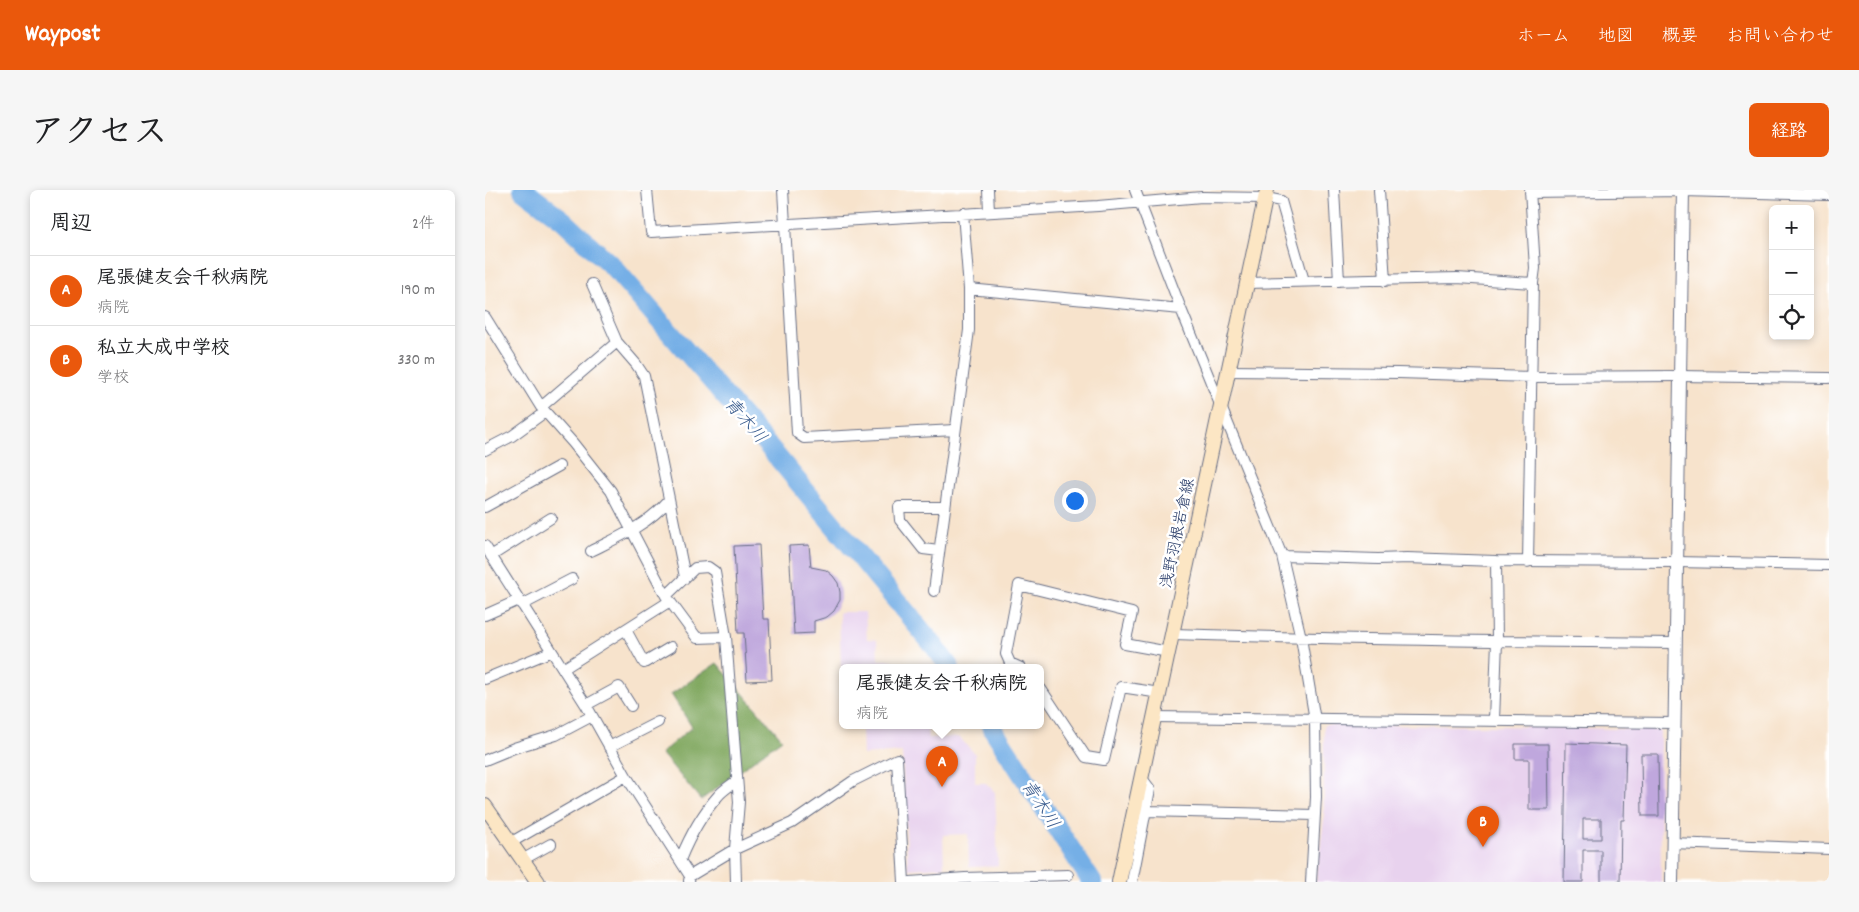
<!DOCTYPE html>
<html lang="ja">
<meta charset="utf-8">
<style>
body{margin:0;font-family:Dekko,"Klee One",sans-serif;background:#f6f6f6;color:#202124}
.controls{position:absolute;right:15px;top:15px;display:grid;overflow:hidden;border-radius:8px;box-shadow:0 2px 8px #0003}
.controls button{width:45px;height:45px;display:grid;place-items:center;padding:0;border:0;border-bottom:1px solid #e0e0e0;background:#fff;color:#202124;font:25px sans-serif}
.you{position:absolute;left:589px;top:310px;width:18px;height:18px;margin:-12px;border:4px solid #fff;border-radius:50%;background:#1a73e8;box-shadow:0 0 0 8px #1a73e833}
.badge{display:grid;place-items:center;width:32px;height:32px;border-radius:50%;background:#ea580c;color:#fff;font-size:16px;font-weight:700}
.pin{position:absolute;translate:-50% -41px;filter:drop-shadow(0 1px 2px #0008)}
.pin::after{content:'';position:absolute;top:26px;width:18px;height:15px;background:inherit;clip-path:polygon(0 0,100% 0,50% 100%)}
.popup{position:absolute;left:354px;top:474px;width:205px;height:65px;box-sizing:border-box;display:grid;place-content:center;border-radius:8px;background:#fff;filter:drop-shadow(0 1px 4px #0005);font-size:16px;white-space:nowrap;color:#757577}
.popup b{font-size:19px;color:#202124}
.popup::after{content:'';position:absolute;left:50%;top:100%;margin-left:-10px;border:10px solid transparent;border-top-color:#fff}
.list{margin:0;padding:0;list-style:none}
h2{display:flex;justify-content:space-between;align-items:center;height:65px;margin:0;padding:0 20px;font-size:21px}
h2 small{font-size:16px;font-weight:400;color:#757577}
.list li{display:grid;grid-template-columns:32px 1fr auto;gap:15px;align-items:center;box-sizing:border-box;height:70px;padding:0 20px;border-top:1px solid #e0e0e0}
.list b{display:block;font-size:19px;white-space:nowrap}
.list p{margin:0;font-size:16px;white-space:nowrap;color:#757577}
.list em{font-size:16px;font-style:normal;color:#757577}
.icon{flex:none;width:28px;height:28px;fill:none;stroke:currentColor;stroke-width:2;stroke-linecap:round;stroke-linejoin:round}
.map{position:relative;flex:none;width:1344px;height:692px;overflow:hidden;border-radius:8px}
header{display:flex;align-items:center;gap:30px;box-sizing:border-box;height:70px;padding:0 25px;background:#ea580c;color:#fff}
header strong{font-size:24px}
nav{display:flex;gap:28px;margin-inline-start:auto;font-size:18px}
.intro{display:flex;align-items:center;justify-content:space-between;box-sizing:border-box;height:120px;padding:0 30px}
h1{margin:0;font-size:35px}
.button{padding:12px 22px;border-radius:8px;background:#ea580c;color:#fff;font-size:18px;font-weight:700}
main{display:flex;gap:30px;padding:0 30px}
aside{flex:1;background:#fff;border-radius:8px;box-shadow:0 2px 8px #0003}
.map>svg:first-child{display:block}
</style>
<header>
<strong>Waypost</strong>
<nav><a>ホーム</a><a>地図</a><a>概要</a><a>お問い合わせ</a></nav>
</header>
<div class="intro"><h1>アクセス</h1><a class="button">経路</a></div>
<main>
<aside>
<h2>周辺<small>2件</small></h2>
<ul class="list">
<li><span class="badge">A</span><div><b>尾張健友会千秋病院</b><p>病院</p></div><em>190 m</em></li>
<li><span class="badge">B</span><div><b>私立大成中学校</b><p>学校</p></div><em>330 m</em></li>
</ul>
</aside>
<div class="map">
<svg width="1344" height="692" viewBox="0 0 1344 692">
<rect width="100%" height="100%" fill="#fff"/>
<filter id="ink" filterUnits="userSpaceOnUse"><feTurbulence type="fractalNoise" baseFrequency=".02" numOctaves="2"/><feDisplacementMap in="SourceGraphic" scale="10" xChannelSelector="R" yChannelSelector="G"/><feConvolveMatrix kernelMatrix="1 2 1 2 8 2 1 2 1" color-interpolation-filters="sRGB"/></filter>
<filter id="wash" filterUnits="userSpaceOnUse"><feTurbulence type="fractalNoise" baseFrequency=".0096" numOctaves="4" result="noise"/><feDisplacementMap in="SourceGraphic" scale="20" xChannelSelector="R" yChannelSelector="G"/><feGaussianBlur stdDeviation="1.12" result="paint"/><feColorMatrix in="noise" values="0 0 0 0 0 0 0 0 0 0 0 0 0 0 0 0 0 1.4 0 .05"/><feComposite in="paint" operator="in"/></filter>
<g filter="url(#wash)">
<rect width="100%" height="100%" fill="#f7e3cc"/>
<!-- built -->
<path fill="#e8d2ee" d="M354,422h26l2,27 10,1 1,20h15v7l18,1h-68l-1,24z
M839,535l170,1 166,4 1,152h-345l8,-63z
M377,536h65l1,12 31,-1 16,17v29h11l9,9 3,74 -29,1 -1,-33 -25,1 1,32 -36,2 -6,-117 -39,3z"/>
<!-- forest -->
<path fill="#80a75e" stroke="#4e6b5e" d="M232,473l65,76 -81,61 -40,-47 31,-26 -21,-33z"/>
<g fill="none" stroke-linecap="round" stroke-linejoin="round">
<!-- river -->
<path stroke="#75afe6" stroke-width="20" d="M38,0l40,30 51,48 155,179 166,200 15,21
M506,536l101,156"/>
</g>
<g id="blocks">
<!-- building -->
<path fill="#bfa7dd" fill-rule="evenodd" d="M274,355l4,74h6l3,61 -25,1 -3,-48h-6l-4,-87z
M324,355l2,22 15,3 7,6 5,7 2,9v8l-6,11 -7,6 -13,4v12l-20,1 -5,-88z
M1081,553l60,2 -2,75h-3l-1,62h-19v-32h-18v32h-19zM1098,629h18v20h-18z
M1030,554h33l1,66h-20v-51h-14z
M1156,564h17l1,62h-17z"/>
</g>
</g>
<g filter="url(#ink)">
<use href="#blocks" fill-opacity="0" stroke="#686e84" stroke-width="1"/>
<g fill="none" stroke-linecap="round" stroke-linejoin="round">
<defs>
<path id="minor" d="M162,0l4,42 447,-26 104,-9 64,1 15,3 23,80
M298,0l14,243 7,5 151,-8
M503,0l1,21
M650,0l46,119 101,247 19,82 14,82 1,77 -5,85
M849,0l5,91
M894,0l6,91
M1045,3l153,-2 146,4
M762,93l210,-5 76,5
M107,94l25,58 19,22 8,12 41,201
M484,99l212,20
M0,127l56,90 32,36 38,48 55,105 31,42 29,-1
M743,181l170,2 133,4 148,-1 150,2
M56,217l76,-65
M0,260l27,-14 33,-24
M0,317l74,-41
M0,356l101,159 40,71 64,100
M106,361c28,-14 56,-26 77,-50
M454,361l-16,-2 -23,-29 -1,-13h46
M6,366l60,-38
M797,366l96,3 29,-1 89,3 181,1 152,3
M1043,372l5,-279 2,-15 -5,-78
M449,401l35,-261v-41l-6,-76
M181,406l29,-28 13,-1 7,5 11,65 13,165 -4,47 1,33
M37,415l50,-26
M0,425l34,-15
M141,440l18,33 27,-16
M689,444c167,6 334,7 501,9
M536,478l-11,-5 -4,-9 13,-69 113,28 -7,31 44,8
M78,479l107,-68
M0,489l65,-27
M556,499l45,68 18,3 17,-73 39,6
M101,515l33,-18 12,19
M669,527l520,6
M1009,530l3,-79 -1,-80
M124,557l49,-25
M0,570l29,-12 42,-13 36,-19
M661,621l169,4
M25,653l116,-67
M1187,653l157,6
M37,670l29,-16
M195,670c9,-22 22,-46 38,-64 5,-6 12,-10 18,-15
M204,691l1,-5 45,-27 57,-26 61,-42 44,-22 7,123
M425,692l55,-4 103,-3
M647,692l18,-93 -9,-12"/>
<path id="tertiary" d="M1187,692l11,-692"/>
<path id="secondary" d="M0,616l53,76
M634,692c50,-230 99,-461 148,-692"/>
</defs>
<!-- minor casing -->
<use href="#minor" stroke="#686e84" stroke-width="12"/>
<!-- tertiary casing -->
<use href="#tertiary" stroke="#686e84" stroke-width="14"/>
<!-- secondary casing -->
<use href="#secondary" stroke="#686e84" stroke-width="16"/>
<!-- minor -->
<use href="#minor" stroke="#fff" stroke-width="10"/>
<!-- tertiary -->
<use href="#tertiary" stroke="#fff" stroke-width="12"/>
<!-- secondary -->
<use href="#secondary" stroke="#fce6c4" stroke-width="14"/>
</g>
</g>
<g text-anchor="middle" stroke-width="5" stroke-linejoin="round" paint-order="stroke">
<!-- street labels -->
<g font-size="16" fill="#1b2f5e" stroke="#fff">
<text transform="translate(691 343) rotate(-78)" y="6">浅野羽根岩倉線</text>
</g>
<!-- water labels -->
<g font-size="18" font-style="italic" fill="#3a5c8e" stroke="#fff">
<text transform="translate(261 230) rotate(49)" y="6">青木川</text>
<text transform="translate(556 614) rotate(57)" y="6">青木川</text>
</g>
</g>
</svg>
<div class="controls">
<button>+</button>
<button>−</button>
<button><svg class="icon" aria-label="locate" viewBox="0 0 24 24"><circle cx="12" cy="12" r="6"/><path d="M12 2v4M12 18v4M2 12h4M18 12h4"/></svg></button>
</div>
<div class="you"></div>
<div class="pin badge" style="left:457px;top:597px">A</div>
<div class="popup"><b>尾張健友会千秋病院</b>病院</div>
<div class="pin badge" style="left:998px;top:657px">B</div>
</div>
</main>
